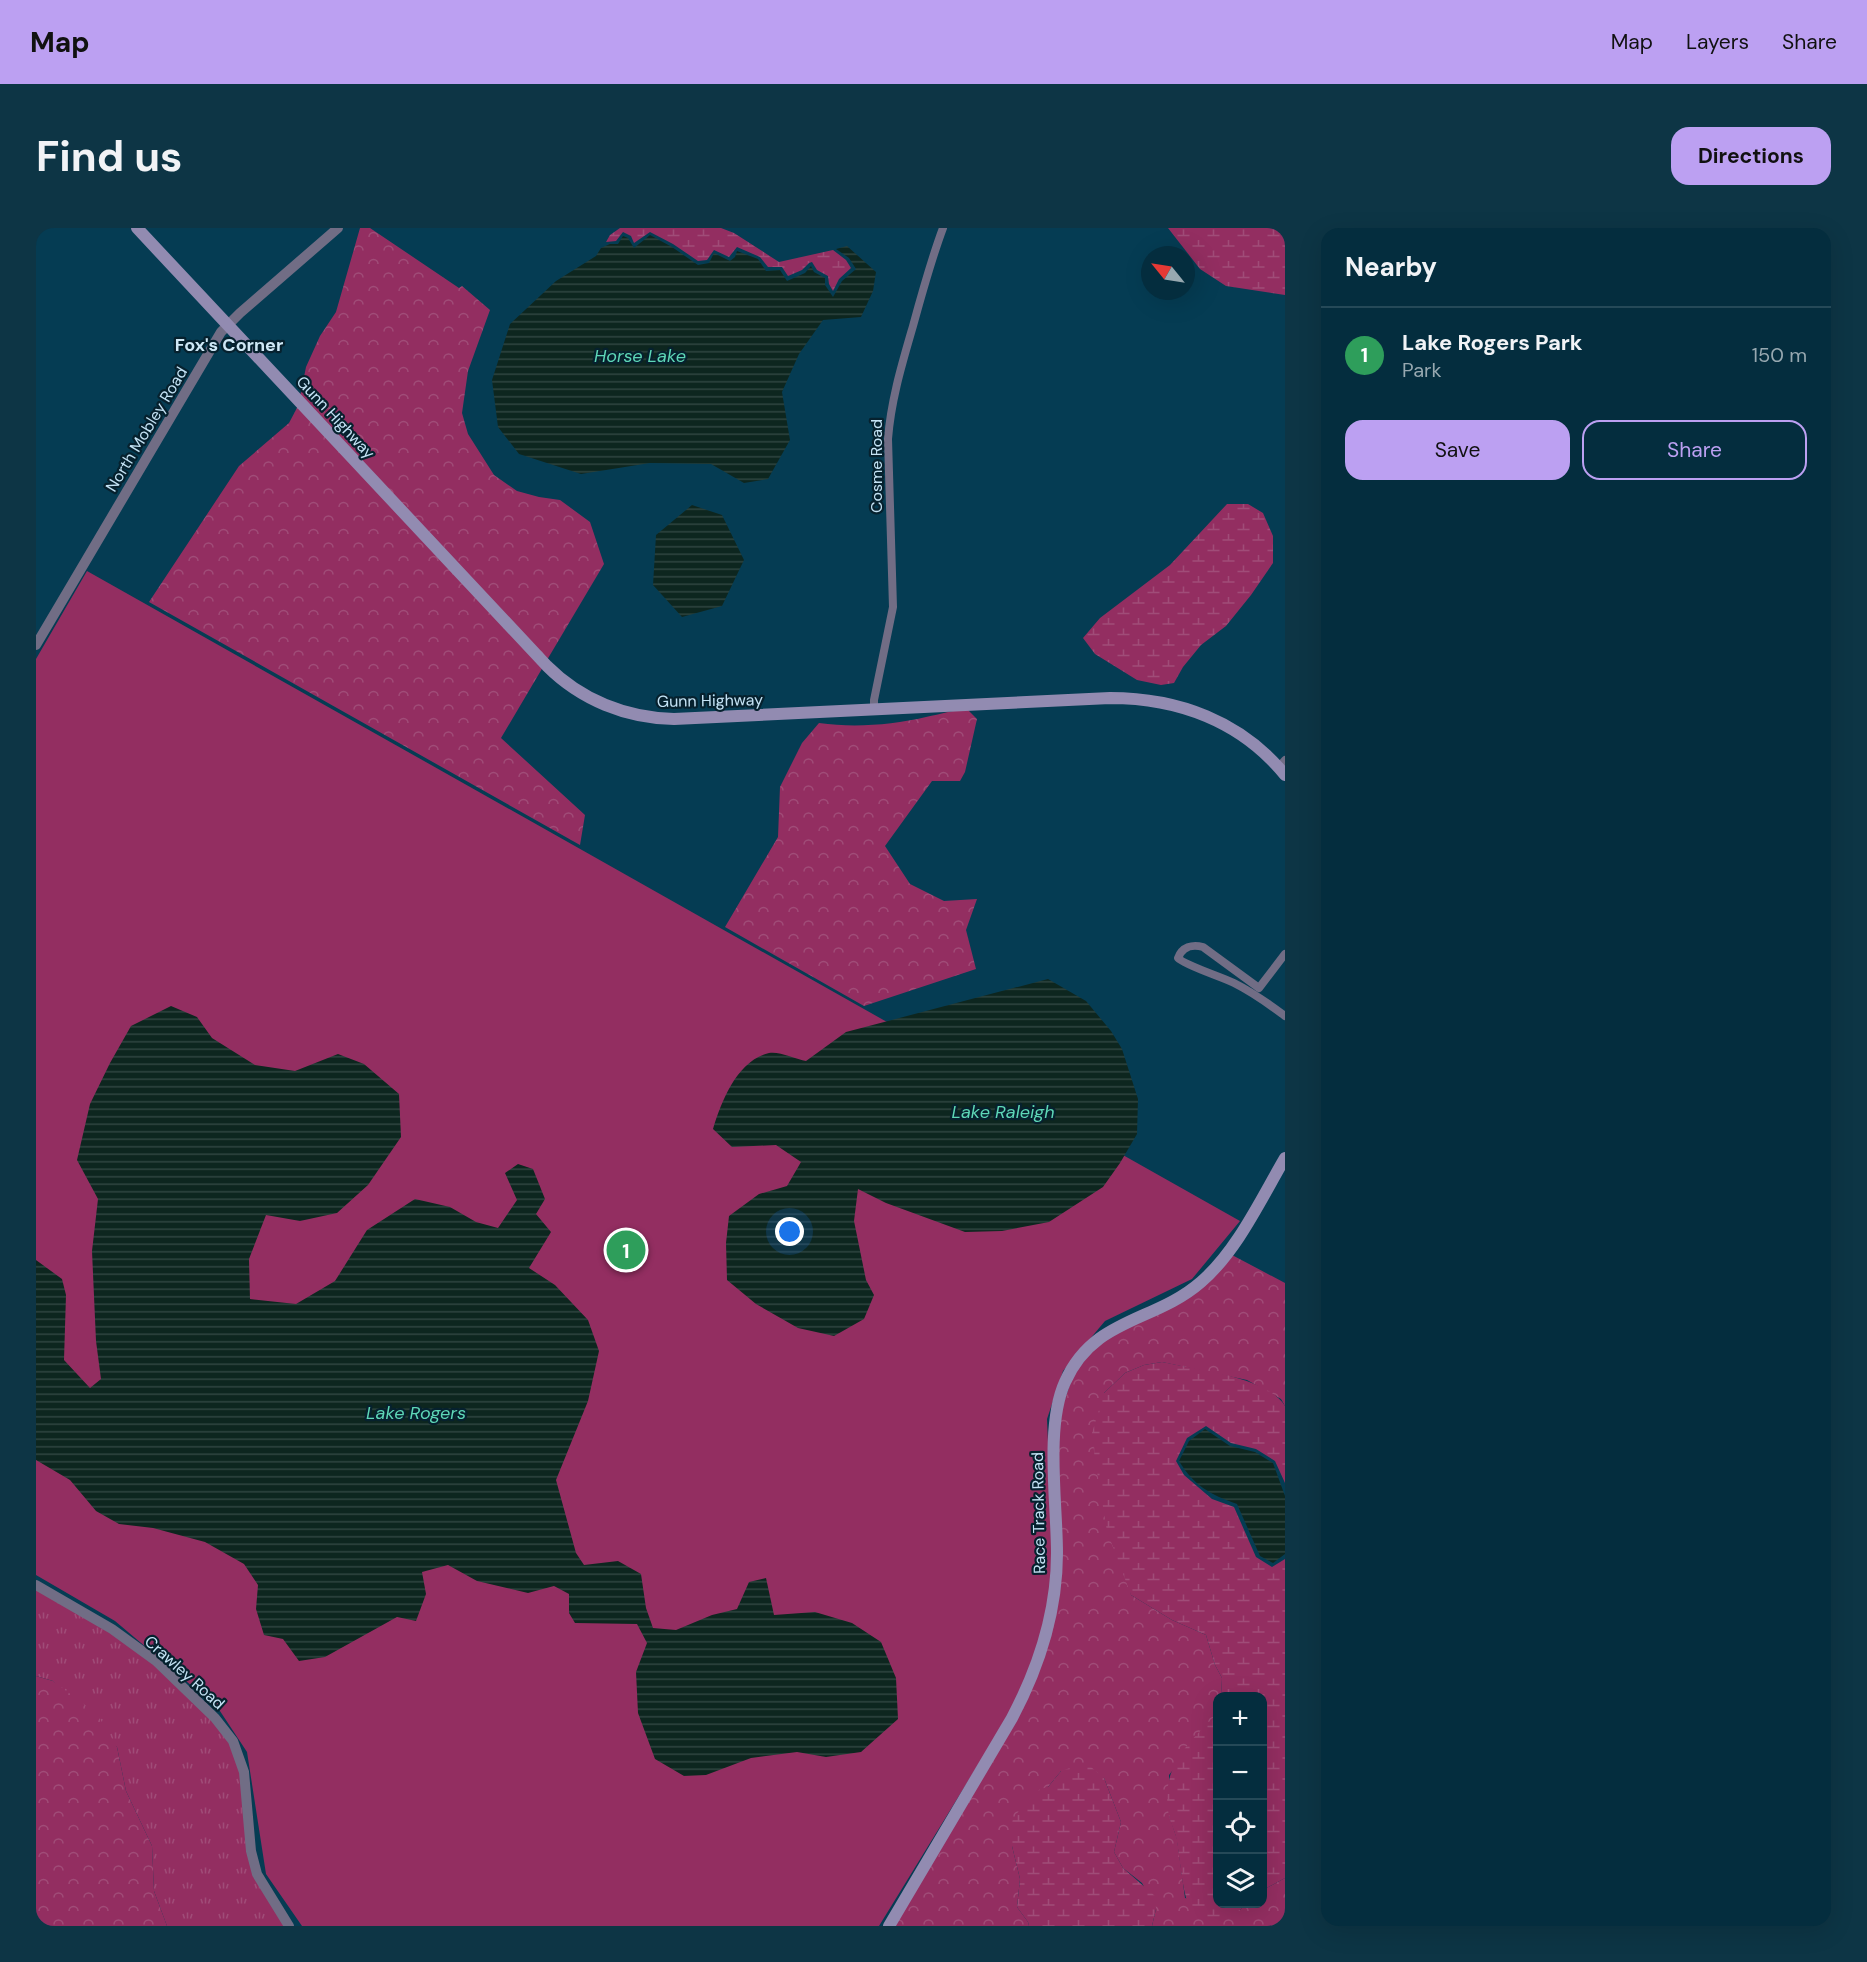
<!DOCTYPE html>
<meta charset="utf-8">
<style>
body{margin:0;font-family:"DM Sans",sans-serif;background:#0d3545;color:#f1f3f6}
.controls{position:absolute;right:18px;bottom:18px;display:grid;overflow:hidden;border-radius:12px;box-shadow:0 6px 24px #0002}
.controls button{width:54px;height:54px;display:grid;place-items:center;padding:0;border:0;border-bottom:2px solid #254958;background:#042d3e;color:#f1f3f6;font:30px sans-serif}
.compass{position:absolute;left:1105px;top:18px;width:54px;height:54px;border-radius:50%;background:#042d3e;box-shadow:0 6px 24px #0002;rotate:300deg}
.you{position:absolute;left:754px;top:1004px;width:21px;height:21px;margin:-15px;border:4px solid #fff;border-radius:50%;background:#1a73e8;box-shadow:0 0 0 9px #1a73e833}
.badge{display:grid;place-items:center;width:39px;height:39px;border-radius:50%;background:#bca0f2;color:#fff;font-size:20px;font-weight:700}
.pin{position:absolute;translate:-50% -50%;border:3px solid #fff;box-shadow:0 2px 6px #0006}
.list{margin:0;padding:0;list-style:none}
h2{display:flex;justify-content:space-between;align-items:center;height:78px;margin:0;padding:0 24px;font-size:26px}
h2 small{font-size:20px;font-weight:400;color:#97a8b0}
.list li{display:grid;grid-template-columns:39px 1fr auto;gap:18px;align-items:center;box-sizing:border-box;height:96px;padding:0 24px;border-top:2px solid #254958}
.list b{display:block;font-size:22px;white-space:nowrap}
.list p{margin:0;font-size:20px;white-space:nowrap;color:#97a8b0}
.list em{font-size:20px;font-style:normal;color:#97a8b0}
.actions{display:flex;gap:12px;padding:18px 24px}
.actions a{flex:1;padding:14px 0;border:2px solid #bca0f2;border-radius:18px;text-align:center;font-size:21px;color:#bca0f2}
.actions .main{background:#bca0f2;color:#111}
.icon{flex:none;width:33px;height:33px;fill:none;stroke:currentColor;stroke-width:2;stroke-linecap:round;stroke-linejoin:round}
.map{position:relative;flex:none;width:1249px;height:1698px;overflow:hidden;border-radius:18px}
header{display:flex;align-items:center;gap:36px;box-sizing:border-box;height:84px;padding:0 30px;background:#bca0f2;color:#111}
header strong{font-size:28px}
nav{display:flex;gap:33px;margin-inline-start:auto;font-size:21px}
.intro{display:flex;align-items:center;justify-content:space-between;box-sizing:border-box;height:144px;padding:0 36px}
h1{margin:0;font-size:42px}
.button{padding:15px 27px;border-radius:18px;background:#bca0f2;color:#111;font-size:21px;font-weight:700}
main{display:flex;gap:36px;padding:0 36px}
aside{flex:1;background:#042d3e;border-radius:18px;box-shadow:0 6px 24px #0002}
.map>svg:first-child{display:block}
</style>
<header>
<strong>Map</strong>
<nav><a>Map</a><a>Layers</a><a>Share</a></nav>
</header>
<div class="intro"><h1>Find us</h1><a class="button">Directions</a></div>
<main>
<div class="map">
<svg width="1249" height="1698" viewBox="0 0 1249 1698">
<defs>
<pattern id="grass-tufts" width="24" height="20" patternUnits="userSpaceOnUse" patternTransform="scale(1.5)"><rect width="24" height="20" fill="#932e61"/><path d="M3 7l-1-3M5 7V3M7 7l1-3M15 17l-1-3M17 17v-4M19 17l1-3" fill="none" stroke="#a04c78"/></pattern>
<pattern id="forest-crowns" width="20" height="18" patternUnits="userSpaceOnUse" patternTransform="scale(1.5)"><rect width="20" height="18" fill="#932e61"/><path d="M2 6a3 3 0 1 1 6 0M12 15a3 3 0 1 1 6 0" fill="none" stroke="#a04c78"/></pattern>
<pattern id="wetland-marsh" width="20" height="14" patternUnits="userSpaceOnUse" patternTransform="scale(1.5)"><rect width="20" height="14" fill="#932e61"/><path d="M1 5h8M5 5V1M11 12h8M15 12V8" fill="none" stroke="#a04c78"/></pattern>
<pattern id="water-rules" width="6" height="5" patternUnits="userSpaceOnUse" patternTransform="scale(1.5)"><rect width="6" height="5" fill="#0d261f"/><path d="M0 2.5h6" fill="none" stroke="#2f4540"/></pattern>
</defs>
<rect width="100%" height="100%" fill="#053c53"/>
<!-- grass -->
<path fill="url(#grass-tufts)" d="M0,1361l73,43 44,32 59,56 17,23 11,29 13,104 32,50h-118l-13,-35 -2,-45 -26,-55 -9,-44 -64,-66 -17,-5z"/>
<!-- forest -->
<path fill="url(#forest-crowns)" d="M324,0h10l89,60 3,-2 28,24 -22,61 -6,42 6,21 26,41 23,16 22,6 21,3 30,22 14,42 -57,96 -247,-263 6,-30 14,-31 16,-24z
M262,178l245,261 -42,71 84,77 -5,30 -431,-243 90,-136 50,-43z
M931,481l10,10 -12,53 -5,9h-28l-47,65 25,38 34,17 33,-2 -11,31 10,39 -112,37 -139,-79 53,-90 2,-50 22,-44 17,-20c35,5 73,2 107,-6 15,-3 27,-7 41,-8z
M1196,1027l53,28v123l-4,-7 -34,-19 -85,-18 -18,3 -19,8 -21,20 27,202 41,25 34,15 9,30 7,13 -1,18h-3l-1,20h-2l-46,59v40l8,24 8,59 55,12 6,-6h16l1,-14 22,-12v48h-133l4,-17 -14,-26 -19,-15 -9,-16 7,-30 -17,-44 -43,-7 -13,16 -36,59 8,33 -3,28 11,15 1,4h-135l121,-206 43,-279 2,-28 14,-40 27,-32 71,-35z
M0,1448l17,5 44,33 20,33 9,44 26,55 2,45 13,35h-131z"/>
<!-- wetland -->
<path fill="url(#wetland-marsh)" d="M584,0h101l13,5 45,29 54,-12 13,10 5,8 -12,11 -6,12 -4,-7 -1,-8 -11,-6 -5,-8 -3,1 -7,7 -14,6 -6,-9h-14l-8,-10 -23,-10 -8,10 -15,-7 -7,10 -9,1 -25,-17 -23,-12 -16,11 -3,-7 -8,-4 -7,9 -10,1 4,-7z
M1132,0h117v67l-59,-9 -26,-17z
M1191,276h21l15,9 10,23v27l-22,32 -25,31 -25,19 -18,22 -9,16 -13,2 -24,-5 -42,-26 -12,-16 17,-20 70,-53z
M1126,1134c32,7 106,15 123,44v77l-10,-22 -19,-12 -25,-6 -25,-17 -19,12 -11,23 8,14 28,24 22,8 22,50 16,10 13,-8v319l-22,12 -1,-194h-41l1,-18 -7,-13 -9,-30 -34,-15 -41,-25 -24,-64 -12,-71 -3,-27 12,-40 21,-20 19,-8z
M1179,1488h3v188h28l-6,6 -29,14 -19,-9c-10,-23 -11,-48 -15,-73 -1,-9 -6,-17 -8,-26 -9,-47 16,-70 46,-100z
M1046,1536l9,3 13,11 17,44 -7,30 9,16 32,28 1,13 -4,17h-123l-1,-4 -11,-15 3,-28 -8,-33 -2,-22 12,-18 18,-17 8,-2 13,-16z"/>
<!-- green -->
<path fill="#932e61" d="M51,343l1153,650 -48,58 -87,42 -42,50 -16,48 6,140 -9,70 -23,66 -142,231h-577l-36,-52 -19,-122 -29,-44 -103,-87 -79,-46v-916z"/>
<!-- water -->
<path fill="url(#water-rules)" d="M614,7l22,12 26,18 11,-2 5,-10 16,8 5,-4 2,-6 21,8 8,12 14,-1 7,11 18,-8 6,-7 3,6 11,6v7l8,12 9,-16 14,-12 -7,-11 -13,-9 11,-3 29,26 -3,19 -12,26 -38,3 -24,34 -17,38 8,48 -22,39 -24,4 -33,-19 -61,-1 -69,11 -62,-20 -21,-27 -6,-47 18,-56 46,-43 40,-25 5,-8 9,-4h8l5,-8 5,2 6,10z
M656,277l30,10 22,45 -22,46 -40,11 -29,-32 3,-50z
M1012,751l38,22 25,30 11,18 16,50 -1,35 -17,29 -17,24 -54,35 -47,9 -37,1 -79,-29 -28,-14 -4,32 12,59 8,15 -10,24 -30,17 -36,-8 -42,-24 -29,-24 -1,-37 3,-27 30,-22 28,-8 14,-24 -25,-17 -44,2 -19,-18c9,-29 24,-68 56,-76 10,-2 27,6 37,8l40,-29z
M135,778l26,11 15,21 43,27 40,6 43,-17 26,10 35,30 2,43 -33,48 -31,28 -37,8 -34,-6 -17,44 1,40 46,5 39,-23 32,-51 48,-31 35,8 26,15 22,6 19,-28 -12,-27 13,-9 15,5 12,30 -9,15 15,18 -22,36 26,17 33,35 11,31 -11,50 -32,79 20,73 8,12 34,-4 23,13 5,34 7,20 23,2 36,-15 25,-6 12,-27 17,-4 8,37 41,-3 37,11 29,19 15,36 2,41 -37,33 -35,5 -29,-5 -46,6 -45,17 -22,1 -29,-17 -17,-46 -2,-41 11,-29 -10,-19 -62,-1 -6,-10v-19l-15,-8 -26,7 -51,-12 -29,-16 -26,7 4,22 -10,27 -19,-4 -72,40 -26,4 -16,-22 -19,-4 -8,-26 2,-24 -14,-21 -39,-22 -52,-14 -34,-4 -23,-13 -26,-31 -34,-20v-200l26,19 4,16 -2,65 26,28 11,-9 -5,-38 -4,-90 6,-52 -21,-39 13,-56 20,-41 21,-37z
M1169,1201l25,17 25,6 18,11 12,33v58l-12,9 -13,-7 -23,-52c-26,-9 -43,-18 -58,-43l10,-20z"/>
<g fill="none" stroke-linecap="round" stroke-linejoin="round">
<!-- minor -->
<path stroke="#716d85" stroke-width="8" d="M838,482v-10l19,-93 -5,-168c3,-39 14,-75 25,-113 9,-33 18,-66 30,-98
M1243,539l6,-7
M1249,726l-26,34 -56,-41c-11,-3 -21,0 -25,11 6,7 44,19 56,25 18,9 35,21 51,33"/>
<!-- tertiary -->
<path stroke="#716d85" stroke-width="10" d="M0,417l185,-313 19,-19 98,-85
M0,1357l76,44 44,32 59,57 18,23 11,31 7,79 6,23 32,52"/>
<!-- secondary -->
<path stroke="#928bb1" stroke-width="12" d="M101,0l410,438c34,34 79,52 127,53l436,-21c68,0 131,23 175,77
M853,1698l123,-208c27,-51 45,-106 45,-165 0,-49 -12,-127 8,-171 29,-65 89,-59 136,-100 36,-31 60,-83 84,-124"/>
</g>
<g text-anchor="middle" stroke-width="4.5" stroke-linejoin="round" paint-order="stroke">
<!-- street labels -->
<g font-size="16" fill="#c4e3f5" stroke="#06212e">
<text transform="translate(300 189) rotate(47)" y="6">Gunn Highway</text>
<text transform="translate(110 201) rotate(-59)" y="6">North Mobley Road</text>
<text transform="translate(840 238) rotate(-90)" y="6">Cosme Road</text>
<text transform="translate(674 472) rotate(-1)" y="6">Gunn Highway</text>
<text transform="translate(1002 1285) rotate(-91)" y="6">Race Track Road</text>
<text transform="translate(149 1444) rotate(42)" y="6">Crawley Road</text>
</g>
<!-- neighbourhood labels -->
<g font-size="18" font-weight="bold" fill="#cfe8f6" stroke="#06212e">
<text x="193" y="123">Fox's Corner</text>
</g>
<!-- water labels -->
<g font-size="18" font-style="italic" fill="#5ed7b7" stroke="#06212e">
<text x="604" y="134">Horse Lake</text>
<text x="967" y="890">Lake Raleigh</text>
<text x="380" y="1191">Lake Rogers</text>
</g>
</g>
</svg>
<div class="controls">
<button>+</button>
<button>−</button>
<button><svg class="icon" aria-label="locate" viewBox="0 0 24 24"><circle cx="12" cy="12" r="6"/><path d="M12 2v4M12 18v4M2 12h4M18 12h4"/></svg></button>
<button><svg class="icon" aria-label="layers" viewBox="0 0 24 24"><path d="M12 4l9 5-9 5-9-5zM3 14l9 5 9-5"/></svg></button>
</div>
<svg class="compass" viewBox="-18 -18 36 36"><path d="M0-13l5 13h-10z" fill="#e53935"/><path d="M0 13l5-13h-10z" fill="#97a8b0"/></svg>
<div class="you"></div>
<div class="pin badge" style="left:590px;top:1022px;background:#2e9e5b">1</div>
</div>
<aside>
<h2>Nearby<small></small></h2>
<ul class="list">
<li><span class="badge" style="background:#2e9e5b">1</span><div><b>Lake Rogers Park</b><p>Park</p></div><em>150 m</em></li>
</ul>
<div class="actions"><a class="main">Save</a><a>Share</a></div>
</aside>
</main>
